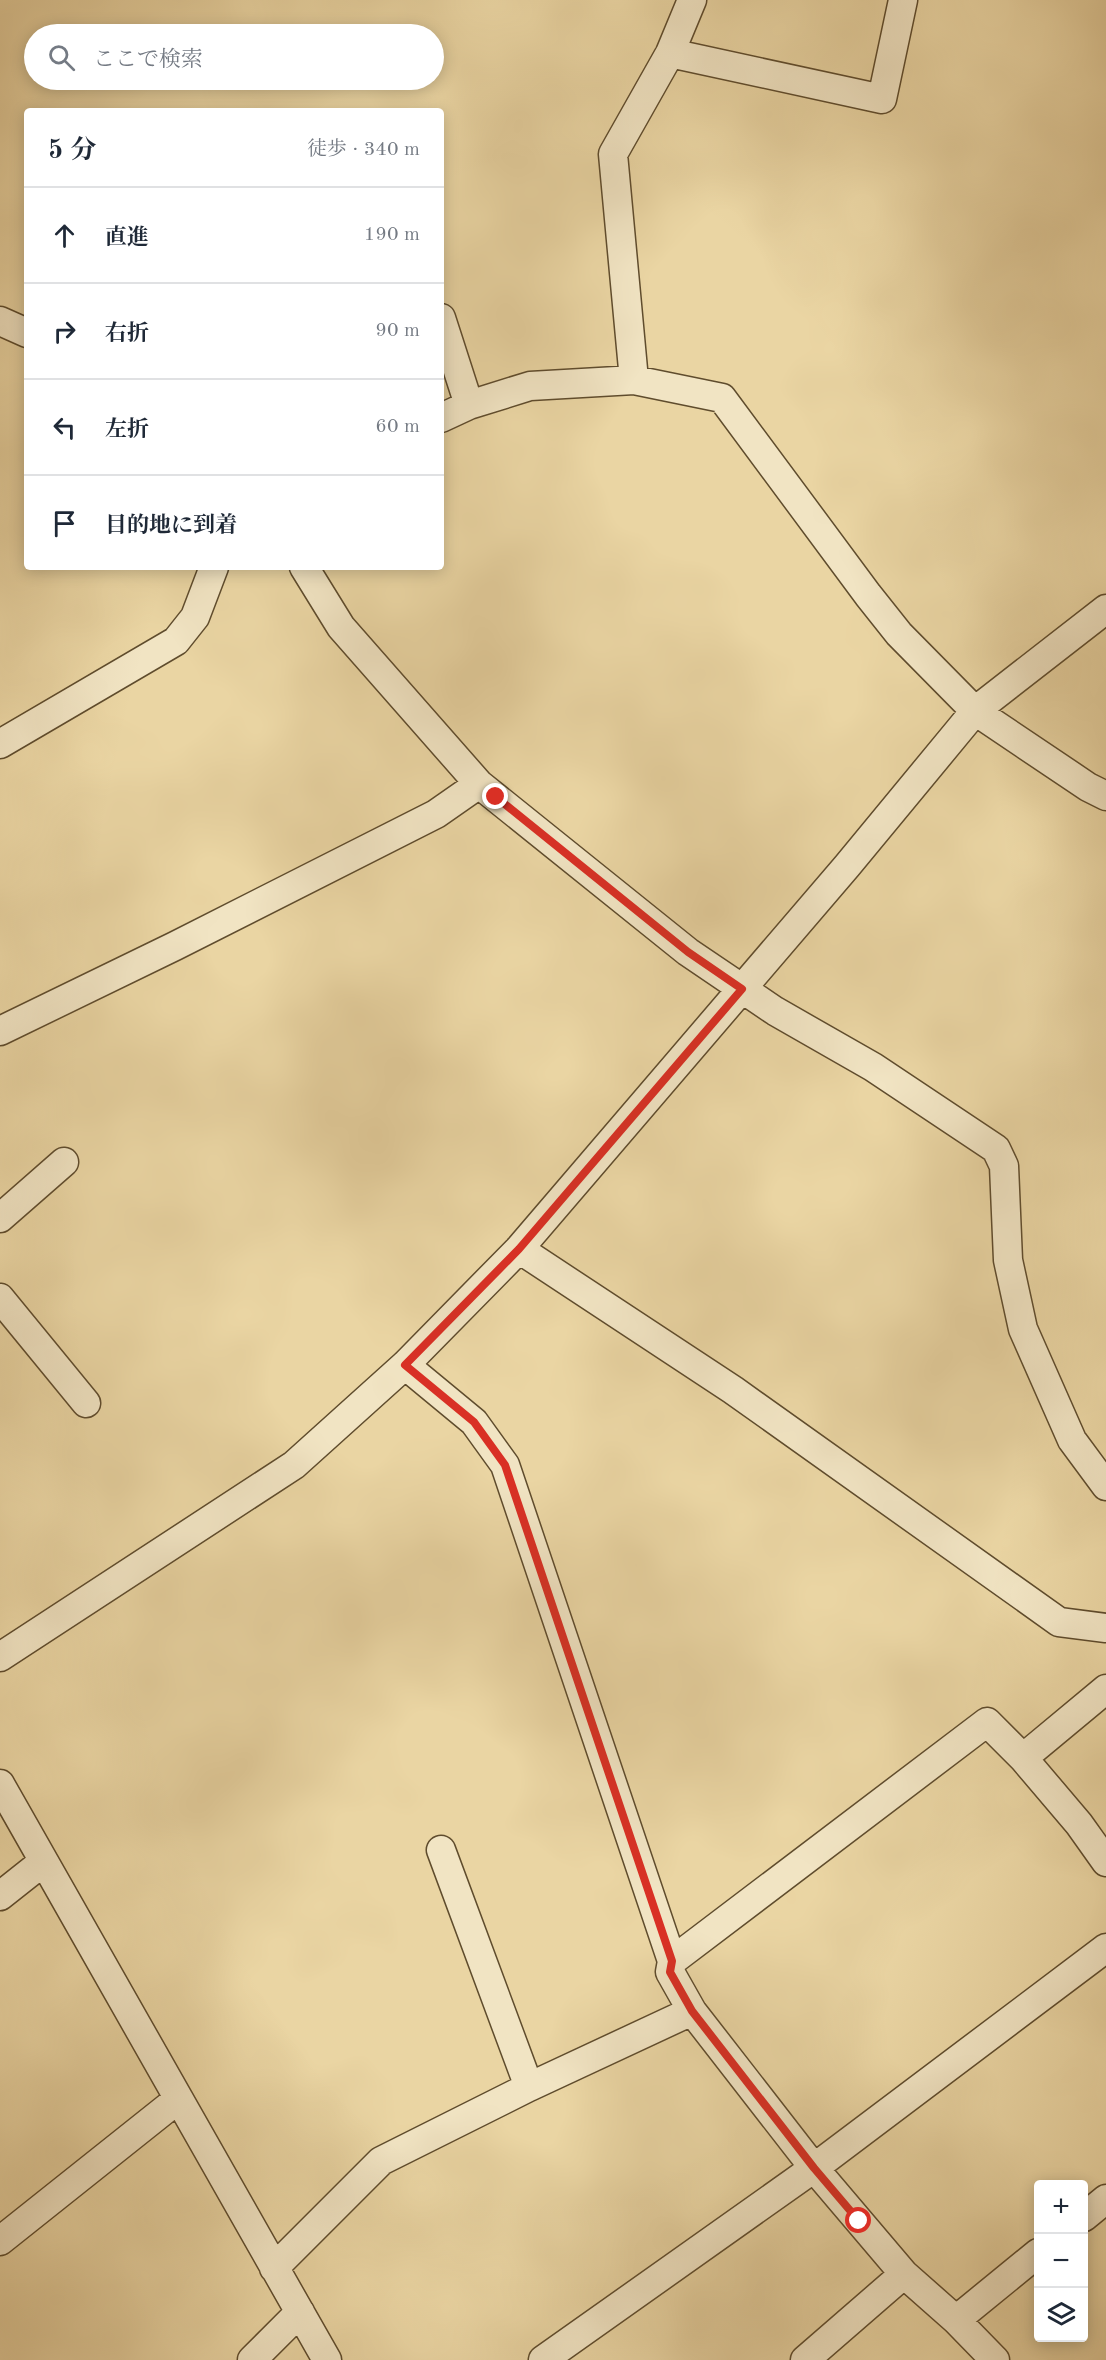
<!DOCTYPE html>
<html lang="ja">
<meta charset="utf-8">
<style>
body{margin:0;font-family:"Old Standard TT","Noto Serif JP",serif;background:#f2f2f3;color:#1f2937}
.controls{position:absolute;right:18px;bottom:18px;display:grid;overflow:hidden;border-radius:6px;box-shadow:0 3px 15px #0003}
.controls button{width:54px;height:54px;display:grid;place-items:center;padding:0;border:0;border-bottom:2px solid #e0e1e3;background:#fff;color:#1f2937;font:30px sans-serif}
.stop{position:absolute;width:18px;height:18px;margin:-14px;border:4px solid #d93025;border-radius:50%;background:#fff}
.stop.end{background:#d93025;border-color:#fff;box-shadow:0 2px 6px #0008}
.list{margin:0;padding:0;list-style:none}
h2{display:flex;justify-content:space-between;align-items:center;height:78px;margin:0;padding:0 24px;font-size:26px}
h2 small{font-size:20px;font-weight:400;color:#747a83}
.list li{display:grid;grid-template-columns:39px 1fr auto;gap:18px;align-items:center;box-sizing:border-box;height:96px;padding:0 24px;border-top:2px solid #e0e1e3}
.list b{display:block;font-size:22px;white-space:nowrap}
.list em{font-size:20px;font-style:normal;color:#747a83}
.icon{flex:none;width:33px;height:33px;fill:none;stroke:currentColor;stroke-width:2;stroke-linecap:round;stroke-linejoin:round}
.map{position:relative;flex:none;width:1106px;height:2360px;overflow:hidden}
.search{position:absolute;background:#fff;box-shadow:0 3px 15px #0003;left:24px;top:24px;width:420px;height:66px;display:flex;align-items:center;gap:15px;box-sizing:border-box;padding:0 21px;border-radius:33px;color:#747a83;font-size:22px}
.panel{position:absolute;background:#fff;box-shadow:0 3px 15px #0003;left:24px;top:108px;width:420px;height:462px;border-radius:6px}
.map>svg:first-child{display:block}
</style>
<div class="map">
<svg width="1106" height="2360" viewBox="0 0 1106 2360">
<rect width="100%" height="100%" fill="#ead5a3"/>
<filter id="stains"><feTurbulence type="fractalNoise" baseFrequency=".00333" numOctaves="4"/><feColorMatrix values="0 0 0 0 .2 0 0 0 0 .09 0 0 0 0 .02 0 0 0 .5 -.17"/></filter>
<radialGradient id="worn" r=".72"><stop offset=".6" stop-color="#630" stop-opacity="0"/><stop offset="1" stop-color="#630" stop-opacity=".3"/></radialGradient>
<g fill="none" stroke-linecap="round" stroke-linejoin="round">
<defs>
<path id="street" d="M670,53l212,46 21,-99
M441,318l28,87
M0,321l27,12
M634,380l-21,-226 57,-101 22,-53
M441,418l28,-13 61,-19 104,-6 88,18 146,197 31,39 76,77 113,76 18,9
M304,567l37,60 138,157
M0,744l176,-103 19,-24 19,-50
M0,1031l175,-85 261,-132 43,-30 209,168 87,59 98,56 123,82 8,17 4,94 15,69 49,111 34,46
M0,1218l64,-56
M519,1249l214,141 326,232 47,6
M0,1298l86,105
M405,1365l69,57 31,43 167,496 -2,11 22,39 122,157 90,106 52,46 82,-67
M0,1657l294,-192 111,-100 114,-116 328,-383 128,-155 131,-102
M1023,1758l56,66 27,38
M0,1784l327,576
M441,1850l88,237
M0,1896l43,-34
M672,1961l315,-239 36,36 83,-69
M1084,2217l22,-18
M0,2241l177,-141
M274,2268l107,-107 148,-74 163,-76
M956,2320l39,40
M252,2360l48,-48
M543,2360l271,-192 292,-220
M805,2360l99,-86"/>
</defs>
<!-- street casing -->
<use href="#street" stroke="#5f4c2d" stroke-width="31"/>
<!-- street -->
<use href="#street" stroke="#f1e4c3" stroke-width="28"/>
</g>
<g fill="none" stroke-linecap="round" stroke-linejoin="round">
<!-- route -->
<path stroke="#d93025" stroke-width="8" d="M496,797l192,155 54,37 -223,260 -114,116 69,57 31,43 167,496 -2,11 22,39 122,157 45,53"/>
</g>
<rect width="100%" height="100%" filter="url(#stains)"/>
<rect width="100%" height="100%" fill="url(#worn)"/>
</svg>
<div class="controls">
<button>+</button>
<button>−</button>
<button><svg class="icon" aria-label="layers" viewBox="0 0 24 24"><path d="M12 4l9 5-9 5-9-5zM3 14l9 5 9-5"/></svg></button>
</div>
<div class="stop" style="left:859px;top:2221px"></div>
<div class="stop end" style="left:496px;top:797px"></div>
<div class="search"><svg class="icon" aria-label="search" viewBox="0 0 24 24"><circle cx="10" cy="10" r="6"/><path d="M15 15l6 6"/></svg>ここで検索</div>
<section class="panel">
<h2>5 分<small>徒歩 · 340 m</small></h2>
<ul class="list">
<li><svg class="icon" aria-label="ahead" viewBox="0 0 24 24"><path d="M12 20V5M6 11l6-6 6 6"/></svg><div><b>直進</b></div><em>190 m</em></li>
<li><svg class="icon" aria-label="right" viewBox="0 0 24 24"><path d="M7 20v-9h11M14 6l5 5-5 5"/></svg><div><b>右折</b></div><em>90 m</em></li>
<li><svg class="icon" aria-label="left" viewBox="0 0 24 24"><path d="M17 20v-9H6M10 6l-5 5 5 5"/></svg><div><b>左折</b></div><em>60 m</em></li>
<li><svg class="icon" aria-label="arrive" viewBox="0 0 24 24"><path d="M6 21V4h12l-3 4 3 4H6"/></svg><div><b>目的地に到着</b></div></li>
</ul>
</section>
</div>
